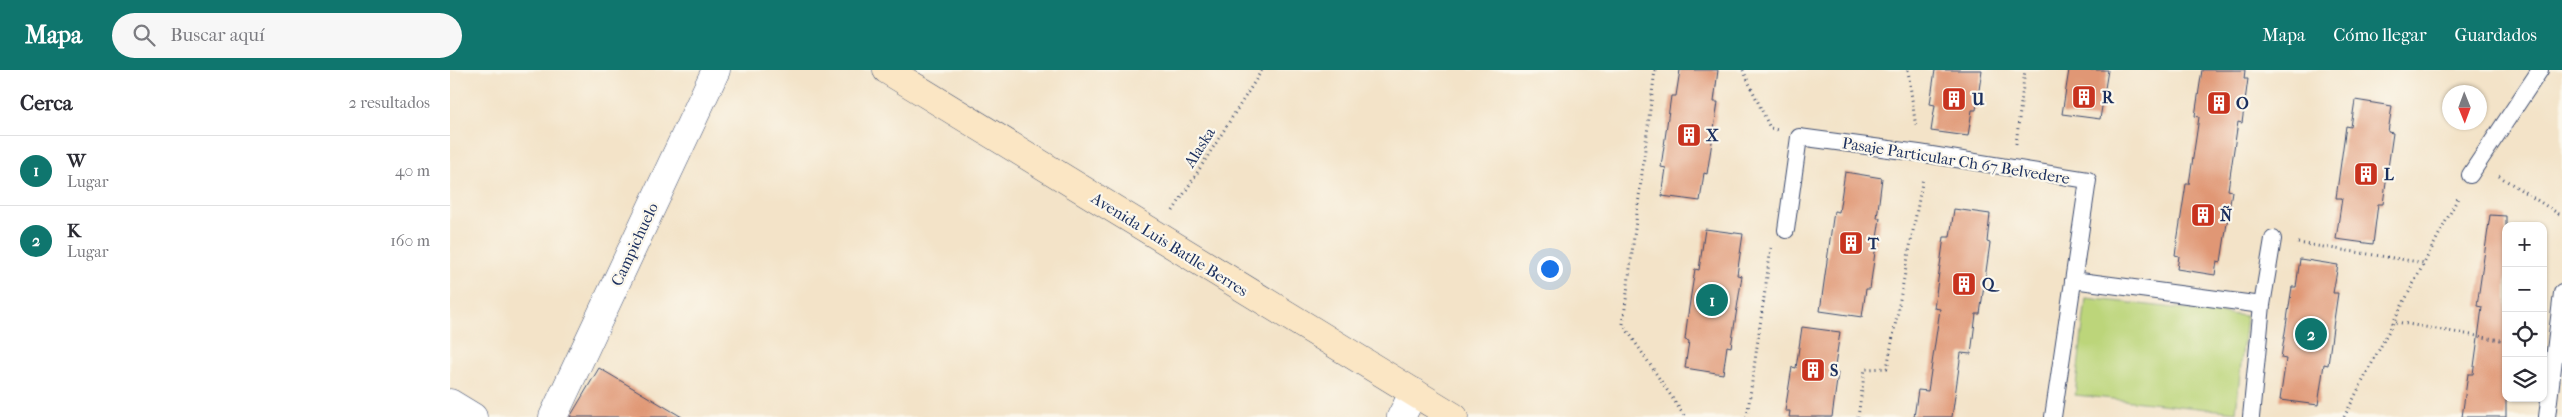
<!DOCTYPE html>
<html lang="es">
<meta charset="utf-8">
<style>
body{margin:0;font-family:"IM FELL French Canon",serif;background:#f7f7f7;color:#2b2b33}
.controls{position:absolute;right:15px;bottom:15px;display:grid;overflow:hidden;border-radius:10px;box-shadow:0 1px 4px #0004}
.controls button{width:45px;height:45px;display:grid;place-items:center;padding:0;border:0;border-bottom:1px solid #e1e1e2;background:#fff;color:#2b2b33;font:25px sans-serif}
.compass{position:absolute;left:1992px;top:15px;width:45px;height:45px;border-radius:50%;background:#fff;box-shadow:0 1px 4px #0004;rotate:179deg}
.you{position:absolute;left:1099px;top:198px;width:18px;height:18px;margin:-12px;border:4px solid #fff;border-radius:50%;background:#1a73e8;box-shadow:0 0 0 8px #1a73e833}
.badge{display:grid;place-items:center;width:32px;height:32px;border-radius:50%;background:#0f766e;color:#fff;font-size:16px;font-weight:700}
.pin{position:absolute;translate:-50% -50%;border:2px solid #fff;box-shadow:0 1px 5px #0006}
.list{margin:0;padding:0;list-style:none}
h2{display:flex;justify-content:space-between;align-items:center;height:65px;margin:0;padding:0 20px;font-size:21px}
h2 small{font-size:16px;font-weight:400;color:#7c7c81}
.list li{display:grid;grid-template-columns:32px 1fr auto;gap:15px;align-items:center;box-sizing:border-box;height:70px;padding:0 20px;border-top:1px solid #e1e1e2}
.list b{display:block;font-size:19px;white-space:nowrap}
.list p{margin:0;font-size:16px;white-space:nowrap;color:#7c7c81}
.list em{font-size:16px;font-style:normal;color:#7c7c81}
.icon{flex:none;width:28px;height:28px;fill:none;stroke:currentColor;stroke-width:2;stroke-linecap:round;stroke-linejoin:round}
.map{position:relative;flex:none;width:2112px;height:347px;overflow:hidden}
header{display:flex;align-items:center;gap:30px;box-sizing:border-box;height:70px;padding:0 25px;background:#0f766e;color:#fff}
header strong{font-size:24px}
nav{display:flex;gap:28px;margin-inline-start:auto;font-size:18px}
.search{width:350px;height:45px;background:#f7f7f7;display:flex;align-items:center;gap:12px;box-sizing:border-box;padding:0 18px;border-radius:28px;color:#7c7c81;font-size:19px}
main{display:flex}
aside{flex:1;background:#fff}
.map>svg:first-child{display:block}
</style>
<header>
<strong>Mapa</strong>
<div class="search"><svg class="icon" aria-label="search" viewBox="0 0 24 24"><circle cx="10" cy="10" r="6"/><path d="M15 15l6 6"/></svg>Buscar aquí</div>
<nav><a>Mapa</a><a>Cómo llegar</a><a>Guardados</a></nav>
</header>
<main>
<aside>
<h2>Cerca<small>2 resultados</small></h2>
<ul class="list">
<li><span class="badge">1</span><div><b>W</b><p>Lugar</p></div><em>40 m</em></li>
<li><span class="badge">2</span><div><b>K</b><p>Lugar</p></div><em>160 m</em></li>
</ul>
</aside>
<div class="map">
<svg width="2112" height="347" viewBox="0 0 2112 347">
<rect width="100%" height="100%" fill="#fbf7ec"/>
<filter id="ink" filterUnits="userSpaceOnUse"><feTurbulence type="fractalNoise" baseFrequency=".02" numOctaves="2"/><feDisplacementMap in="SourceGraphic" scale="10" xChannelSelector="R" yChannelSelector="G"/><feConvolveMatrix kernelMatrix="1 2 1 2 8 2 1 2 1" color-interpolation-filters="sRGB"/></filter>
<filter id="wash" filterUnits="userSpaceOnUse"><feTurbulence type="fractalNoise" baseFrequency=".0096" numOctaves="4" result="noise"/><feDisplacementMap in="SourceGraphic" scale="20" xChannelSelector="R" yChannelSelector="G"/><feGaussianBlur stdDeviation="1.12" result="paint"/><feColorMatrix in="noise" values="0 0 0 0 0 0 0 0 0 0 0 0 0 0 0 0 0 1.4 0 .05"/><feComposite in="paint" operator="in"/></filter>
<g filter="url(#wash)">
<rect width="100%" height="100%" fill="#f3e3c8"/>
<!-- green -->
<path fill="#bcd57a" stroke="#6c826c" d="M1636,228l160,18 -10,96 -161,-17z"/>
<g id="blocks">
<!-- building -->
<path fill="#e09774" d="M1230,0h38l-4,32h4l-4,27 -7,45 -3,-1 -4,28 -38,-5 4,-28 -5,-1 10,-71h5z
M1485,0h47l-6,40h-4l-4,26 -37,-5 4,-26 -5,-1z
M1619,0h39l-8,49 -38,-5z
M1752,0h43l-1,9h4l-6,44 -4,-1 -10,68 4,1 -11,71 -4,-1 -2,14 -38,-6 2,-13 -4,-1 11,-71h3l8,-53 2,-14 -4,-1z
M1905,30l37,6 -4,26 5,1 -7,49 -3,22h-5l-5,40 -37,-5 6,-41h-6l10,-72 5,1z
M1395,102l37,6 -5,40h3l-4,27 -6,44h-4l-4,28 -42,-6 14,-100 5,1z
M1504,139l36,5 -3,28 3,1 -10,71h-4l-5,40 -10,-1 -9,64h-38l4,-27 10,1 12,-82 -6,-1 10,-71h6z
M2040,145l16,1v201h-44l6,-43h5l7,-51 2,-16 -5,-1z
M1255,159l38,5 -6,41 5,1 -11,71 -4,-1 -4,28 -38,-6 4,-27 -4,-1 3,-26 7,-45 4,1z
M1850,189l38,6 -5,28h5l-4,27 -6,45 -4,-1 -6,41 -38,-5 6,-41 -5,-1 11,-71h4z
M1352,257l38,5 -6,41h4l-6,44h-43l1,-6h-5l7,-44 4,1z
M149,298l83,49h-112z"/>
</g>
</g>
<g filter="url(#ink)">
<use href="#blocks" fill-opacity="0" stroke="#3b4a6e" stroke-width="1"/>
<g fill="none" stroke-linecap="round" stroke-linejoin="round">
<defs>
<path id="lane" d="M2020,105l70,-105
M1336,160l13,-93 120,16 169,27 -35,237
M1623,210l189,25
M1801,347l11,-112 11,-66
M2097,347l15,-124"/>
<path id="street" d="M0,333l23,14
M103,347l163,-347
M951,347l13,-25"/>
<path id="secondary" d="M437,0l567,347"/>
</defs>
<!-- lane casing -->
<use href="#lane" stroke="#3b4a6e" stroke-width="18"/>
<!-- street casing -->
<use href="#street" stroke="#3b4a6e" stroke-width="29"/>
<!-- secondary casing -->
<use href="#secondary" stroke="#3b4a6e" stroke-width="29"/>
<!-- path -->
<path stroke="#3b4a6e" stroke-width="3" stroke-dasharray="1 4" stroke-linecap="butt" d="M1205,0l-32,254 62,93
M1293,0l27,58 8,2
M1458,0l8,58
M1566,74l9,-74
M2049,106l63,40
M723,141l89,-141
M1848,173l127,20
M1946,252l110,19
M1297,347l24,-169
M1408,347l7,-48 22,-1 36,-190
M1894,347l115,-221"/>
<!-- lane -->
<use href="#lane" stroke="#fff" stroke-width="16"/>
<!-- street -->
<use href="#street" stroke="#fff" stroke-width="28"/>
<!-- secondary -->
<use href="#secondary" stroke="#fbe6c4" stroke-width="28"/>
</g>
</g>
<!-- icons -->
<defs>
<symbol id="building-square" viewBox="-11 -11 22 22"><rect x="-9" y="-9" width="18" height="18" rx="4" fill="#c8321e" stroke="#fbf7ec"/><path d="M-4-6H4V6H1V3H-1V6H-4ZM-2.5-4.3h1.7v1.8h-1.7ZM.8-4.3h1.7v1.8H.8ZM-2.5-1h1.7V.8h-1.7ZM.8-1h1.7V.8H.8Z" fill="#fff"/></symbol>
</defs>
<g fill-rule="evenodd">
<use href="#building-square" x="1620" y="13" width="28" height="28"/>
<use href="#building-square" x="1490" y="15" width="28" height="28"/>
<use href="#building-square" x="1755" y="19" width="28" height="28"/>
<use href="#building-square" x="1225" y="51" width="28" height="28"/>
<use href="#building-square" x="1902" y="90" width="28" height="28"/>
<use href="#building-square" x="1739" y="131" width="28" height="28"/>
<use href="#building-square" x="1387" y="159" width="28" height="28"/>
<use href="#building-square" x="1500" y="200" width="28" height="28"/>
<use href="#building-square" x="1349" y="286" width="28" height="28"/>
</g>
<g text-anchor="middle" stroke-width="4.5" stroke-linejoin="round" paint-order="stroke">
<!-- poi labels -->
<g font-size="16" font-weight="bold" fill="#1b2f5e" stroke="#fbf7ec" text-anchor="start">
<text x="1652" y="33">R</text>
<text x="1522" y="35">U</text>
<text x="1786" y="39">O</text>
<text x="1256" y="71">X</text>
<text x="1934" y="110">L</text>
<text x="1770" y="151">Ñ</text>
<text x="1418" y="179">T</text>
<text x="1532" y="220">Q</text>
<text x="1380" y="306">S</text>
</g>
<!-- street labels -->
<g font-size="16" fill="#1b2f5e" stroke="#fbf7ec">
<text transform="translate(749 77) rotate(-58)" y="6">Alaska</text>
<text transform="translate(1506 90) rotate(9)" y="6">Pasaje Particular Ch 67 Belvedere</text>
<text transform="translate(184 174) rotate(-65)" y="6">Campichuelo</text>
<text transform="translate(720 174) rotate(32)" y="6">Avenida Luis Batlle Berres</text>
</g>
</g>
</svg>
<div class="controls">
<button>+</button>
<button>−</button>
<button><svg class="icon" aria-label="locate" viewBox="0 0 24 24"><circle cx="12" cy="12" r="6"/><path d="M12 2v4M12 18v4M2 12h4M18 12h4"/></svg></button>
<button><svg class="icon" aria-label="layers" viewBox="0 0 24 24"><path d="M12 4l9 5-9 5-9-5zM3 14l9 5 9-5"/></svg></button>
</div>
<svg class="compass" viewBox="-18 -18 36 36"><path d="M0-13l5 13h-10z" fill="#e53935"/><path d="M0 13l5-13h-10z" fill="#7c7c81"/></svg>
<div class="you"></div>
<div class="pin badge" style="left:1262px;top:230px">1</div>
<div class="pin badge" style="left:1861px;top:264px">2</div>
</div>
</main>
